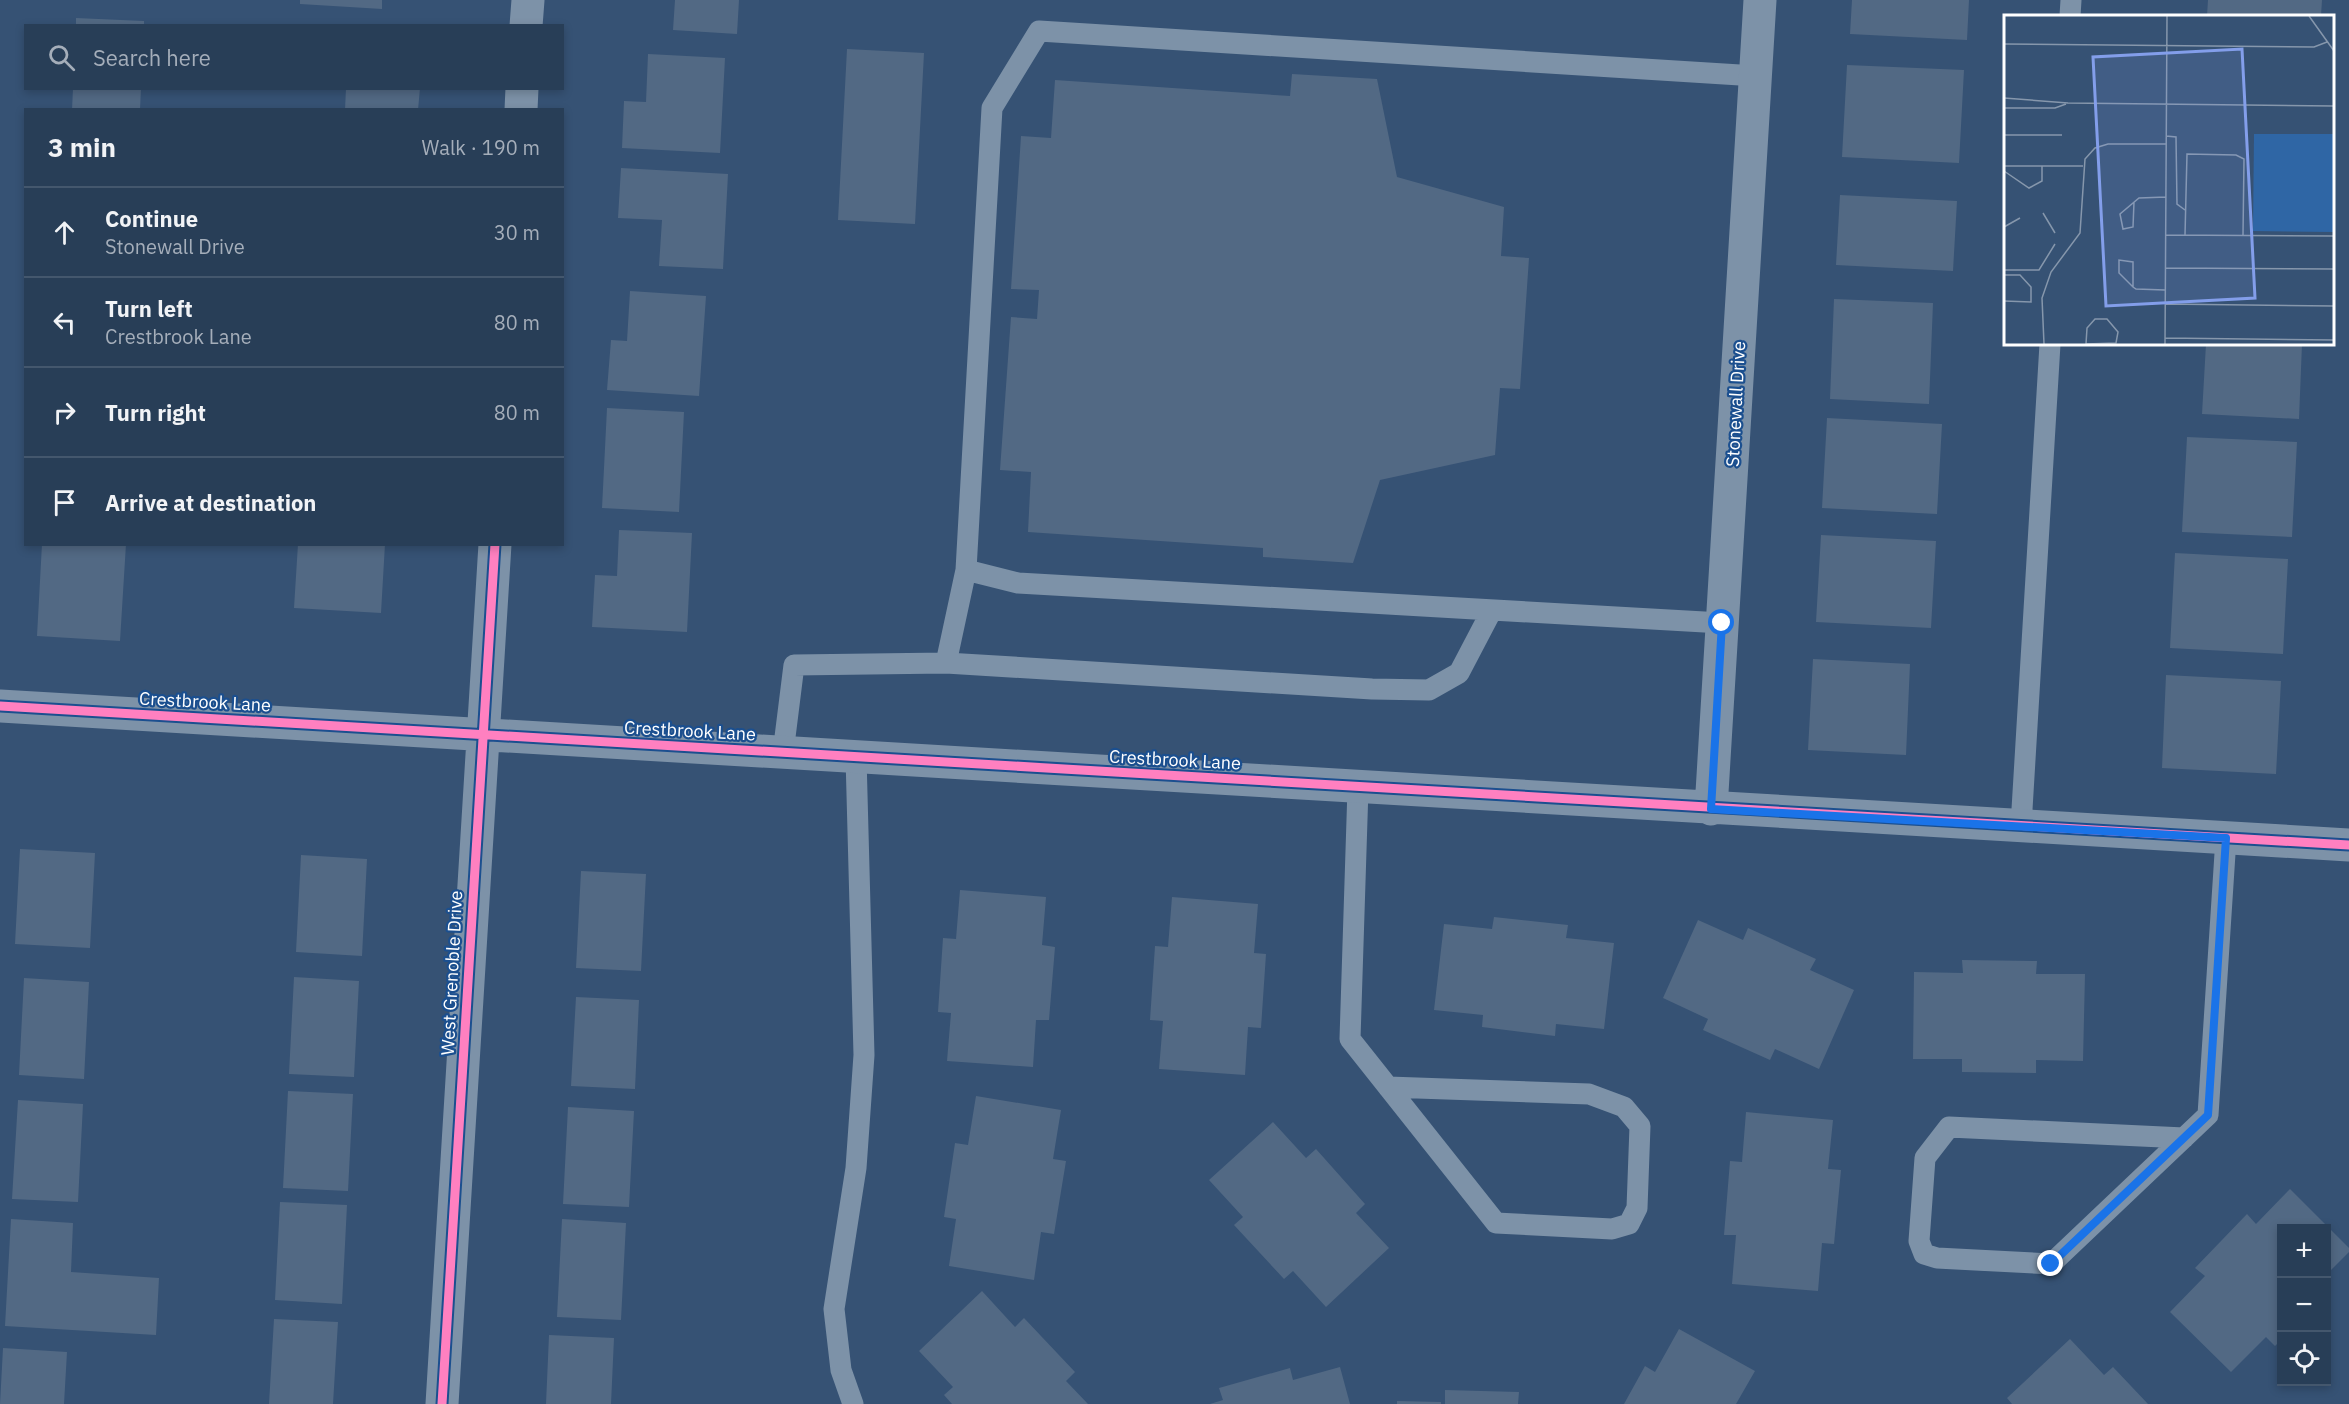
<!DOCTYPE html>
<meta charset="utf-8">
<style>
body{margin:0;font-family:"IBM Plex Sans",sans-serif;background:#344961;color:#f1f3f6}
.controls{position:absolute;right:18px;bottom:18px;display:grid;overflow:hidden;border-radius:0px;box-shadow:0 3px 9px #0003}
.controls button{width:54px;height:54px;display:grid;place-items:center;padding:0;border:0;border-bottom:2px solid #44576d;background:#283e57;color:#f1f3f6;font:30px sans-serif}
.stop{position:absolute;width:18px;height:18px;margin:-14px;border:4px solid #1a73e8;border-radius:50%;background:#fff}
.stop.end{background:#1a73e8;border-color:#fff;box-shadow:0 2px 6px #0008}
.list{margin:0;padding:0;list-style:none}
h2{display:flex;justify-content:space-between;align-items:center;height:78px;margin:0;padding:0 24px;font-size:26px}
h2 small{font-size:20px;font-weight:400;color:#a5aeba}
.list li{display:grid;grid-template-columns:39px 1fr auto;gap:18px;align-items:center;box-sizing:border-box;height:90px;padding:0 24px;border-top:2px solid #44576d}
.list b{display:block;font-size:22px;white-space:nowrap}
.list p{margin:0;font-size:20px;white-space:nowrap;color:#a5aeba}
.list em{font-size:20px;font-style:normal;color:#a5aeba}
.icon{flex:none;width:33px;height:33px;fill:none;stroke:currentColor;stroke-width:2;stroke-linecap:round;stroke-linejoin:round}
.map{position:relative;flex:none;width:2349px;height:1404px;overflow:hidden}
.search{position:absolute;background:#283e57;box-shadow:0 3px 9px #0003;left:24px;top:24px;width:540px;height:66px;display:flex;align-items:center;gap:15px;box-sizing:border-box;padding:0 21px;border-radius:0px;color:#a5aeba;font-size:22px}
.panel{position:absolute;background:#283e57;box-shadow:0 3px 9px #0003;left:24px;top:108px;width:540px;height:438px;border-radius:0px}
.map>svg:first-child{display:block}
</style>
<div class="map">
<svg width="2349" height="1404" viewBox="0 0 2349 1404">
<rect width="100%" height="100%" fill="#365274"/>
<!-- building -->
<path fill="#526984" d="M300,0h82v9l-82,-5z
M675,0h64l-2,34 -64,-4z
M1852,0h117l-2,40 -117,-6z
M2208,0h114l-1,16h-114z
M76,18l68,3v5h-68z
M847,49l77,4 -9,171 -77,-4z
M648,54l77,4 -5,95 -98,-5 2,-47 22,1z
M1847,65l117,5 -5,93 -117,-6z
M1292,74l85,5 20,98 107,30 -3,49 28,2 -9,131 -20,-1 -5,67 -115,25 -27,83 -90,-6v-9l-235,-16 3,-60 -31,-2 11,-153 26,2 2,-29 -28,-1 10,-153 30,2 4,-58 235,16z
M73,88h68l-1,22h-68z
M346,88h74l-2,22h-73z
M621,168l107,6 -5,95 -64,-3 3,-46 -44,-2z
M1840,195l117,6 -4,70 -117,-6z
M630,291l76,5 -7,100 -92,-6 4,-50 16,1z
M1834,299l99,4 -4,101 -99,-5z
M2206,344h96l-3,75 -97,-5z
M607,408l77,4 -5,100 -77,-4z
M1827,418l115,6 -5,90 -115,-6z
M2187,437l110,5 -5,95 -110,-5z
M619,530l73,3 -5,99 -95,-5 3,-52 22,1z
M1821,535l115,6 -5,87 -115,-6z
M42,544h84l-6,97 -83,-5z
M298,544h87l-4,69 -87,-5z
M2175,553l113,6 -5,95 -113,-6z
M1813,659l97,5 -4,91 -98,-5z
M2166,675l115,6 -5,93 -114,-6z
M20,849l75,4 -5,95 -75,-4z
M301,855l66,4 -5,97 -66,-4z
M581,871l65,3 -5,97 -65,-3z
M960,890l86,7 -4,48 13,2 -6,73h-13l-3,47 -86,-6 4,-48 -13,-1 5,-74 13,1z
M1172,897l86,7 -4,49 12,1 -5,74 -13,-1 -3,48 -86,-6 4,-48 -13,-1 5,-74 13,1z
M1494,917l74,8 -2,13 48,5 -10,86 -48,-5 -1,12 -73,-9 1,-12 -49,-5 10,-86 48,5z
M1698,920l45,20 5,-12 68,31 -6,11 44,20 -35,79 -44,-20 -5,11 -67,-30 5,-11 -45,-21z
M1962,960l75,1 -1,13h49l-2,87 -47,-1v13l-74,-1v-13h-49l1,-87 49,1z
M294,977l65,4 -5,96 -65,-3z
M24,978l65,4 -5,97 -65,-4z
M576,997l63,3 -4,89 -64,-3z
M288,1091l65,3 -5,97 -65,-3z
M976,1096l85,14 -8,49 13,2 -12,73 -13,-2 -7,48 -85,-14 7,-47 -12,-2 11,-74 13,2z
M18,1100l65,4 -5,98 -66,-3z
M568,1107l66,4 -5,96 -66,-3z
M1746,1112l87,8 -5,49 13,1 -7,74 -12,-1 -4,48 -86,-7 4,-49h-12l6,-74 12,1z
M1273,1122l33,36 10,-9 49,55 -9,9 33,35 -63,59 -33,-36 -9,8 -50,-54 9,-8 -34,-37z
M2290,1189l59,59v4l-23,23v-47h-44v111l-7,7 -9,-9 -35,35 -61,-60 35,-36 -10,-8 52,-54 9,10z
M280,1202l67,3 -5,99 -67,-4z
M11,1219l62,4 -2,49 88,6 -3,57 -151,-9z
M562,1219l64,4 -5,97 -64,-3z
M982,1291l33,36 9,-9 51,54 -9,9 22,23h-136l-8,-9 9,-8 -34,-36z
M274,1319l64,3 -5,82h-64z
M1679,1329l76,42 -19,33h-112l21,-38 10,6z
M549,1335l65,3 -3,66h-65z
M2070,1339l34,36 9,-8 35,37h-136l-5,-6z
M3,1348l64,4 -3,52h-64z
M1340,1367l10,37h-140l13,-4 -4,-12 71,-20 3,12z
M1445,1390l74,2 -1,12h-73z
M1397,1401l44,1v2h-44z"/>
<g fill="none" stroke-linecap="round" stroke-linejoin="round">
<!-- lane -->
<path stroke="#7d92a8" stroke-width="21" d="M2070,16l1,-16
M1722,623l-704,-40 -52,-13 26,-462 47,-77 717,45
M946,663l20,-93
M783,753l11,-88 152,-2 426,26 57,1 30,-17 33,-63
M1358,788l-8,251 146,184 116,6 17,-5 8,-16 3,-82 -16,-19 -35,-13 -201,-7
M2021,826l29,-482
M2184,1138l-235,-11 -24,31 -6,83 5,13 13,4 114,6 157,-149 18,-277
M853,1404l-12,-34 -7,-61 22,-141 8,-113 -8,-298"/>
<!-- street -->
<path stroke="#7d92a8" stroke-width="33" d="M526,26l2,-26
M521,110l1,-22
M0,706l2349,139
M1711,809l49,-809
M442,1404l53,-860"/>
<defs>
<path id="cycleway" d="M0,706l2349,139
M442,1404l53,-860"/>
</defs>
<!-- cycleway casing -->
<use href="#cycleway" stroke="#1b4f8f" stroke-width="13"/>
<!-- cycleway -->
<use href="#cycleway" stroke="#ff80c0" stroke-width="9"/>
</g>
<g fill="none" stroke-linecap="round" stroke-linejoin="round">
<!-- route -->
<path stroke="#1a73e8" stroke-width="8" d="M1722,623l-11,186 515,29 -18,277 -157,149"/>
</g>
<g text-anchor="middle" stroke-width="4.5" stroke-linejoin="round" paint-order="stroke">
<!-- street labels -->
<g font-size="18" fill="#fff" stroke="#1b4f8f">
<text transform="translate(1736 404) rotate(-87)" y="6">Stonewall Drive</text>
<text transform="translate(205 702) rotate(3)" y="6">Crestbrook Lane</text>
<text transform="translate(690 731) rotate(3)" y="6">Crestbrook Lane</text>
<text transform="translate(1175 760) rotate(3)" y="6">Crestbrook Lane</text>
<text transform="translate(452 973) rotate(-87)" y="6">West Grenoble Drive</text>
</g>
</g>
<!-- overview -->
<g transform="translate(2004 15)">
<rect width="330" height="330" fill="#365274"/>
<path d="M250,119h80v98l-81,-1z" fill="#2f66a5"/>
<path fill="none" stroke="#8697ac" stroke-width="1.5" d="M305,1l25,35M0,29l310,3 13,-5M0,83l64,5 266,3M0,93h51l11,-4M0,120h58M162,121l10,1 1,67 8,6M0,151h38v15l-13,7 -25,-17M38,151h41M130,187l-1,25 -10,2 -3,-15 19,-16 27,-1M39,198l12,20M0,212l16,-9M161,220l169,1M181,220l2,-81 49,1 8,4 -1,76M161,253l169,1M0,255h35l16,-26M0,260h16l11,12v15l-27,-1M129,272v-25l-14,-2v13l14,14 3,2 29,1M161,289l169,2M161,323l169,2M40,329l-2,-46 9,-26 29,-39 5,-74 10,-11 13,-4h58M82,329l1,-16 8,-9h12l11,13 -2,11 -30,1M161,329l2,-328"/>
<path fill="#839eea" fill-opacity="0.15" stroke="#839eea" stroke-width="3" d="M238,34l13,249 -149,8 -13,-249z"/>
<rect width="330" height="330" fill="none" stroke="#fff" stroke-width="3"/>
</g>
</svg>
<div class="controls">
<button>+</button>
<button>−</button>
<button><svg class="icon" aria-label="locate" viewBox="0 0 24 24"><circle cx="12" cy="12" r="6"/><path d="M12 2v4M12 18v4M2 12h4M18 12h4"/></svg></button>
</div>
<div class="stop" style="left:1722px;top:623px"></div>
<div class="stop end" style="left:2051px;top:1264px"></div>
<div class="search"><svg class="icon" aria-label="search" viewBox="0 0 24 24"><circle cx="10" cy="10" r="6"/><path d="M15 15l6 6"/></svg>Search here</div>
<section class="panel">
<h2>3 min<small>Walk · 190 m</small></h2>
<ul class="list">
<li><svg class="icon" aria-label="ahead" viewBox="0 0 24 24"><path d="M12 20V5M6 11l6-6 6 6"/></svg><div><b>Continue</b><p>Stonewall Drive</p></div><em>30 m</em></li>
<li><svg class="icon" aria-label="left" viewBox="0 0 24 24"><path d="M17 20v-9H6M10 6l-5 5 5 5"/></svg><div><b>Turn left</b><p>Crestbrook Lane</p></div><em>80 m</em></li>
<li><svg class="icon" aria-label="right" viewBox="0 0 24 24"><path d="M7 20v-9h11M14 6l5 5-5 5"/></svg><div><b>Turn right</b></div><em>80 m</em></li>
<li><svg class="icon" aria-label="arrive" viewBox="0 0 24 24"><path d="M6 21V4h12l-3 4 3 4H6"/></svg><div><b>Arrive at destination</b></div></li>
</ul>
</section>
</div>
